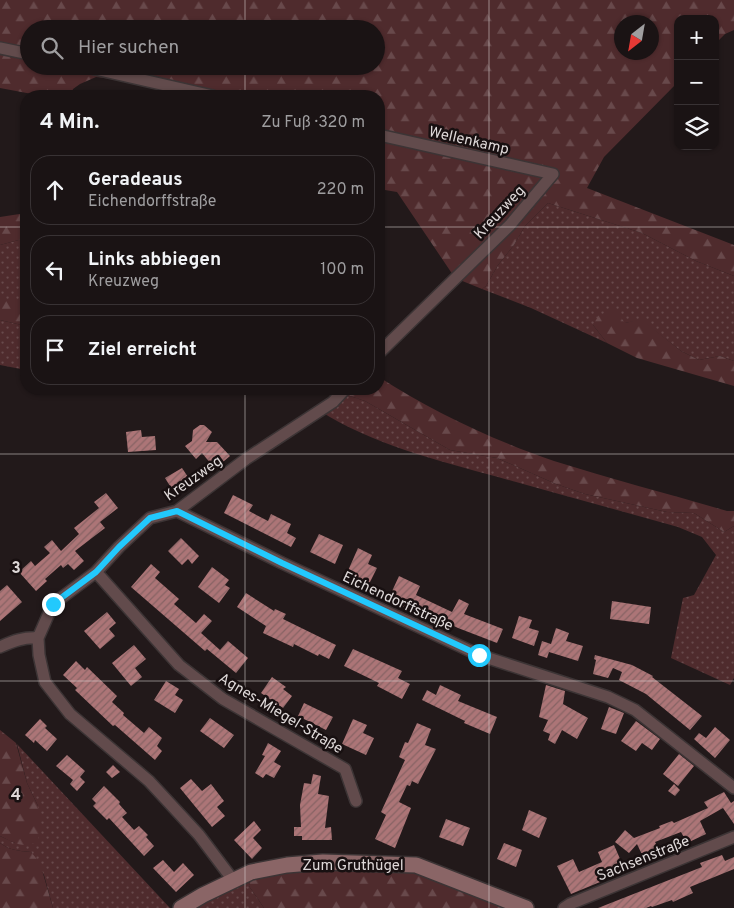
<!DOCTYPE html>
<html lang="de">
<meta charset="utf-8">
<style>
body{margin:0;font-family:Overpass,sans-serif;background:#231c1d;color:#f1f3f6}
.controls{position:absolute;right:15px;top:15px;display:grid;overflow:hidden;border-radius:10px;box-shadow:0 1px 4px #0004}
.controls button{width:45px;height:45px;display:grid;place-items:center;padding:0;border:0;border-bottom:1px solid #383234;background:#1a1314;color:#f1f3f6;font:25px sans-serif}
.compass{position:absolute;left:614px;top:15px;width:45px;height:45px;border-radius:50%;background:#1a1314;box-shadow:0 1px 4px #0004;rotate:211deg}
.stop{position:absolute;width:15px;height:15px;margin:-11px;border:4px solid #22c9fd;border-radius:50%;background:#fff}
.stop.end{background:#22c9fd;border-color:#fff;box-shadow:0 1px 5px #0008}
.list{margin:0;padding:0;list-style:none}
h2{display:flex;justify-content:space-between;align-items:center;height:65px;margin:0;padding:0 20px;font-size:21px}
h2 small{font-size:16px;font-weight:400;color:#9f9ea0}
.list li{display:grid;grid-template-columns:32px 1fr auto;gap:15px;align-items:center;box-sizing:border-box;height:70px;margin:0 10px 10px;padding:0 10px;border:1px solid #383234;border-radius:20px}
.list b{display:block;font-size:19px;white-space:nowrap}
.list p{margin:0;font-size:16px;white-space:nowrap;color:#9f9ea0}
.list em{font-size:16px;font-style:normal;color:#9f9ea0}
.icon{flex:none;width:28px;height:28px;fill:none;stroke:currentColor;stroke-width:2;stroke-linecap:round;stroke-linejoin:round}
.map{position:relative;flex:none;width:734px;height:908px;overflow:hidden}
.search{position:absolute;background:#1a1314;box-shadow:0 1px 4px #0004;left:20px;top:20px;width:365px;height:55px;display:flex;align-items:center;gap:12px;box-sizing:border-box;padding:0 18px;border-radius:28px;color:#9f9ea0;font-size:19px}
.panel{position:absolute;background:#1a1314;box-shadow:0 1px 4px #0004;left:20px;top:90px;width:365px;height:305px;border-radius:20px}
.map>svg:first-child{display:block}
</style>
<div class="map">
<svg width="734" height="908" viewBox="0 0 734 908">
<defs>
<pattern id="grass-dots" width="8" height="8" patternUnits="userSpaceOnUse" patternTransform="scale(1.25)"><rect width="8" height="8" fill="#4f2b2d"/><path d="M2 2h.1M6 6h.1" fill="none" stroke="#68494b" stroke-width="1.8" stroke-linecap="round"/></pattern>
<pattern id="forest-firs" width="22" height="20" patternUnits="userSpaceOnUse" patternTransform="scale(1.25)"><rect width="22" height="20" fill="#4f2b2d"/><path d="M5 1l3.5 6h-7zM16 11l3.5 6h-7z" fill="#68494b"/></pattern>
<pattern id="building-hatch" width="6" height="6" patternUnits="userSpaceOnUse" patternTransform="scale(1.25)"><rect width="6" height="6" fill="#ac7577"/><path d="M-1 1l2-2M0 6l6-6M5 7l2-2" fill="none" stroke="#876364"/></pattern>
</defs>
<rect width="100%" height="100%" fill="#22191a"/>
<!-- grass -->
<path fill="url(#grass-dots)" d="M548,203l94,30 54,28 38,15v85l-14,-5 -21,4 -18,-9 -40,-31 -16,3 -32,2 14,18 -76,-35 -49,-19 4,-3 12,-21 16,-20 11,-19z
M26,238v61l-24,1 -2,-1v-54z
M0,320l26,6v44l-26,-5z
M344,390l6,6 15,5 85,49 47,8 59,26 29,10 82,18 27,1 30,19 10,-6v152l-4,7 -59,-27 12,-60 11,-3 22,-40 -14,-18 -24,-10c-60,-17 -120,-33 -180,-50 -59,-16 -126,-33 -178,-66z
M17,744l153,164h-117l-9,-33 -13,-23c-12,-1 -22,-2 -31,-9v-7l15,7 23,-37 -11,-23z
M251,872l-2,14 15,22h-83z"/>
<!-- forest -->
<path fill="url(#forest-firs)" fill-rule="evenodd" d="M0,0h734v30l-9,4 -10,10v-25h-37v63l-74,75 -17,31 147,57v31l-38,-15 -54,-28 -94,-30 -23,23 -11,19 -16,20 -12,21 -4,3 -27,-11 -58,-86 -18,-3v-93h-193l-59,-15 -31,-4 -16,7 -7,5 -2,7h-35l-4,-2 -32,-6zM622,22h30v30h-30zM29,29h347v37h-347z
M26,213v25l-26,7v-28z
M0,299h26v27l-26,-6z
M615,310l10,13 16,-4 40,32 18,9 21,-4 14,5v25l-97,-28 -30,-15 -14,-18 6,-10z
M379,377c52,34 116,64 175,84 57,18 115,33 173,50h7v15l-10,6 -30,-19 -27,-1 -82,-18 -29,-10 -59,-26 -47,-8 -85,-49 -15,-5 -8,-7h37z
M0,730l16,13 11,40 11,23 3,17 -3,18c-13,9 -26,1 -38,-5z
M0,843c9,7 19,8 31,9l9,11 13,45h-53z
M416,865l110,43h-262l-15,-22 2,-14z"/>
<!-- building -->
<path fill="url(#building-hatch)" d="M200,425h4l8,7 -6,10h11l13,14 -13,11 -4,-4 -2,1 -9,-11 -6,6 -11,-13 7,-5 1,-11z
M141,430l1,7 13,-1 1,14 -28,2 -2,-20z
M182,468l10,15 -17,11 -10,-16z
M106,493l12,15 -18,14 5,6 -30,23 9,10 -10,9 -6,-6 -5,4 -2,-3 -16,14 2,2 -11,10 -17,-19 12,-11 4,5 15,-13 -6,-6 8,-7 9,11 18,-17 -5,-6 25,-20 -5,-6z
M233,495l20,10 -4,6 19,10 3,-7 20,10 -4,9 9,5 -5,9 -67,-34z
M319,534l24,11 -8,19 -25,-12z
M181,538l18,18 -7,8 -4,-5 -6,6 -14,-14z
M358,548l14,7 -4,9 9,4 -8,16 -22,-11z
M151,564l9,8 -5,6 24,21 -5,5 22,19 8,-9 8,7 -11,12 19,17 8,-9 20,17 -12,15 -29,-24 -2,2 -74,-64z
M212,567l17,13 -4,5 5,3 -11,15 -21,-16z
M399,576l21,10 -4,9 36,17 7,-13 10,5 -5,10 39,15 -6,14 -39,-15 -41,-20 -2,4 -27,-12z
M7,585l15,17 -22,19v-30z
M246,593l28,18 1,-2 11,5 -3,5 53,26 -7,14 -10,-5 -1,2 -24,-12 -1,3 -30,-14 3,-7 -29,-19z
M612,601l39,6 -2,17 -39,-5z
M107,612l9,11 -7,6 6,7 -15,13 -16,-18z
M519,616l13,4 -3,8 10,3 -5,15 -22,-8z
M556,628l13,5 -3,8 17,5 -5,15 -29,-9 -2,6 -9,-3 4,-14 9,3z
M134,645l12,14 -11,9 7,9 -11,9 -19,-23z
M353,649l49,22 -4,7 12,6 -8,15 -25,-13 2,-3 -35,-17z
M595,655l37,10 21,11 -1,1 50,39 -12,14 -44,-36 -27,-14 3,-8 -9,-4 -5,10 -15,-4 3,-14 -2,-1z
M76,661l9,9 2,-3 30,29 -5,6 12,11 -1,2 21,18 5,-6 13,11 -5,8 5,5 -7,9 -40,-35 -2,1 -38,-36 2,-2 -14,-13z
M272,677l14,10 -3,2 9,7 -9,12 -22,-15z
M166,681l13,8 -4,6 8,5 -8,13 -21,-13z
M440,685l21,10 -3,6 39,16 -7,17 -26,-11 1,-2 -43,-21 5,-10 9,5z
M546,685l19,6 -2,13 25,14 -11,21 -15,-9 -7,14 -7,-4 2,-6 -7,-3 5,-11 -9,-3z
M304,703l29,14 -7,13 -28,-14z
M609,707l15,6 -8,21 -15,-5z
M210,718l24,17 -10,13 -24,-17z
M40,719l7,7 -2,2 12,11 -10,12 -12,-11 -1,3 -9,-8z
M353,719l14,6 -4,8 11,5 -8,17 -24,-11z
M636,721l24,18 -8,11 -10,-7 -6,8 -15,-10z
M417,723l14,6 -6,16 11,4 -18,35 -6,-3 -2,5 -3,-1 -8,17 12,6 -16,40 -20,-9 11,-24 -5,-3 24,-52 -6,-3 6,-15 3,1z
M715,727l15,13 -15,18 -21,-19 5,-6 7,5z
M268,743l13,8 -7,11 7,4 -7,12 -8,-4 -3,4 -8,-5 10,-17 -3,-1z
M679,754l15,12 -16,20 -15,-12z
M67,755l18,16 -5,6 5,5 -8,9 -7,-7 3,-4 -17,-14z
M113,765l7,7 -8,6 -6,-6z
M313,774l8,2 -3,18 11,2 -4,32 6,-1 1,13h-30v-4h-8v-9h7l-1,-22 4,-22 7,1z
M191,779l11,12 9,-7 13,17 -7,6 8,9 -13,11 -32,-39z
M674,784l6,6 -5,6 -7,-5z
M104,786l16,16 -1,2 8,9 -5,4 12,13 5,-4 9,9 -2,2 8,9 -10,10 -35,-38 -2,2 -14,-14 3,-3 -4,-4z
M724,792l7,11 3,-2v23l-11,-16 -23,13 6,13 -19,9 -6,-11 -26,10 7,12 -17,7 -8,-17 -8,9 -14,-11 10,-12 9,8 26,-10 -1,-2 13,-5 2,2 34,-15 -4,-6z
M529,810l18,8 -8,20 -17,-8z
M446,819l24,9 -7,18 -24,-9z
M254,821l7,9 -8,8 9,10 -10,11 -18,-19z
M504,843l18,7 -6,17 -19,-8z
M614,845l10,23 -26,11 2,3 -29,12 -14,-28 16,-7 6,13 23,-10 -4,-10z
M722,855l3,6 9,-4v12l-44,18 3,6 -20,9 -1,-2 -20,7 -1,-1 -5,2h-48l104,-41 -2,-4z
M163,860l11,12 9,-9 11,12 -18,17 -23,-24z"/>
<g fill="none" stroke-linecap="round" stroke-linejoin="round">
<defs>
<path id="street" d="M0,48l29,6
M82,66l131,30
M379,135l174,39 -43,51 -131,128
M177,511l105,52 197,92 129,42 27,13 99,78
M96,572l83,93 44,34 122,70 11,32
M0,647c13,-6 24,-10 38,-9
M233,880l-34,-45 -50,-54 -79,-67 -25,-32 -6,-27 -1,-17 15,-34 43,-32 23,-25 31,-29 27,-7 69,-52 87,-57 12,-13
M564,908l6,-4 164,-67"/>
<path id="secondary" d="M181,908l22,-13 48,-23 36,-7 36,-3 93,3 110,43"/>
</defs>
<!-- street casing -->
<use href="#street" stroke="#3c3435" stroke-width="14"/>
<!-- secondary casing -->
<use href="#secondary" stroke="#3c3435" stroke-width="18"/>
<!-- street -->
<use href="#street" stroke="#624b4c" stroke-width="11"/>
<!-- secondary -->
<use href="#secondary" stroke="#8a6566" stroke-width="15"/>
</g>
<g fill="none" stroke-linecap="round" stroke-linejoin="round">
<!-- route -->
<path stroke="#22c9fd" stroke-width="6" d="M53,604l43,-32 23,-25 31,-29 27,-7 105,52 197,92"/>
</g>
<!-- grid -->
<path fill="none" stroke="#ded8d8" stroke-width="1" stroke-opacity="0.55" d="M245,0v29M489,0v908M245,66v30M0,227h26M379,227h355M245,389v519M0,454h734M0,681h734"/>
<g text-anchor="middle" stroke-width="5" stroke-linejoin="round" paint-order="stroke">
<!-- street labels -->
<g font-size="15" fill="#ded8d8" stroke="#181011">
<text transform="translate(469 140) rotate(13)" y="5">Wellenkamp</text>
<text transform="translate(499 212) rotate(-47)" y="5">Kreuzweg</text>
<text transform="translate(193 478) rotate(-35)" y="5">Kreuzweg</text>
<text transform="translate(398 601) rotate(25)" y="5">Eichendorffstraße</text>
<text transform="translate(281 713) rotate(31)" y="5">Agnes-Miegel-Straße</text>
<text transform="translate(643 858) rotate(-22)" y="5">Sachsenstraße</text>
<text x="353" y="870">Zum Gruthügel</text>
</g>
</g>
<g font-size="16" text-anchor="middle" font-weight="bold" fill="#ded8d8" stroke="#181011" stroke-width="5" stroke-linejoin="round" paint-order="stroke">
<text x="16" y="573">3</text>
<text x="16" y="800">4</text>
</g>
</svg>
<div class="controls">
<button>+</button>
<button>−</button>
<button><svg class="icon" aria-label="layers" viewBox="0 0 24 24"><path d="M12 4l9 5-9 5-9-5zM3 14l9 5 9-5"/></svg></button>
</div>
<svg class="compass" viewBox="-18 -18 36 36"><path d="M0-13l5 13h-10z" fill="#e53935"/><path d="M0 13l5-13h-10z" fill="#9f9ea0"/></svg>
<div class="stop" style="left:479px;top:655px"></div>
<div class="stop end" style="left:53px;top:604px"></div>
<div class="search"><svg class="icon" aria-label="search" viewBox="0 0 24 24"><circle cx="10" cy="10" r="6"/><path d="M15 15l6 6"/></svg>Hier suchen</div>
<section class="panel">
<h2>4 Min.<small>Zu Fuß · 320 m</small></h2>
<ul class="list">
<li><svg class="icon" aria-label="ahead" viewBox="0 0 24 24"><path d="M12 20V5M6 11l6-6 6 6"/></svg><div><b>Geradeaus</b><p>Eichendorffstraße</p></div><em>220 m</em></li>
<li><svg class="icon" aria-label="left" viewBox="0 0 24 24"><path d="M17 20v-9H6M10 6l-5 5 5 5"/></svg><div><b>Links abbiegen</b><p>Kreuzweg</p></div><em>100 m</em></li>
<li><svg class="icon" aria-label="arrive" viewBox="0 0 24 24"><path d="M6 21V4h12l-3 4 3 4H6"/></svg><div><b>Ziel erreicht</b></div></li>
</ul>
</section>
</div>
